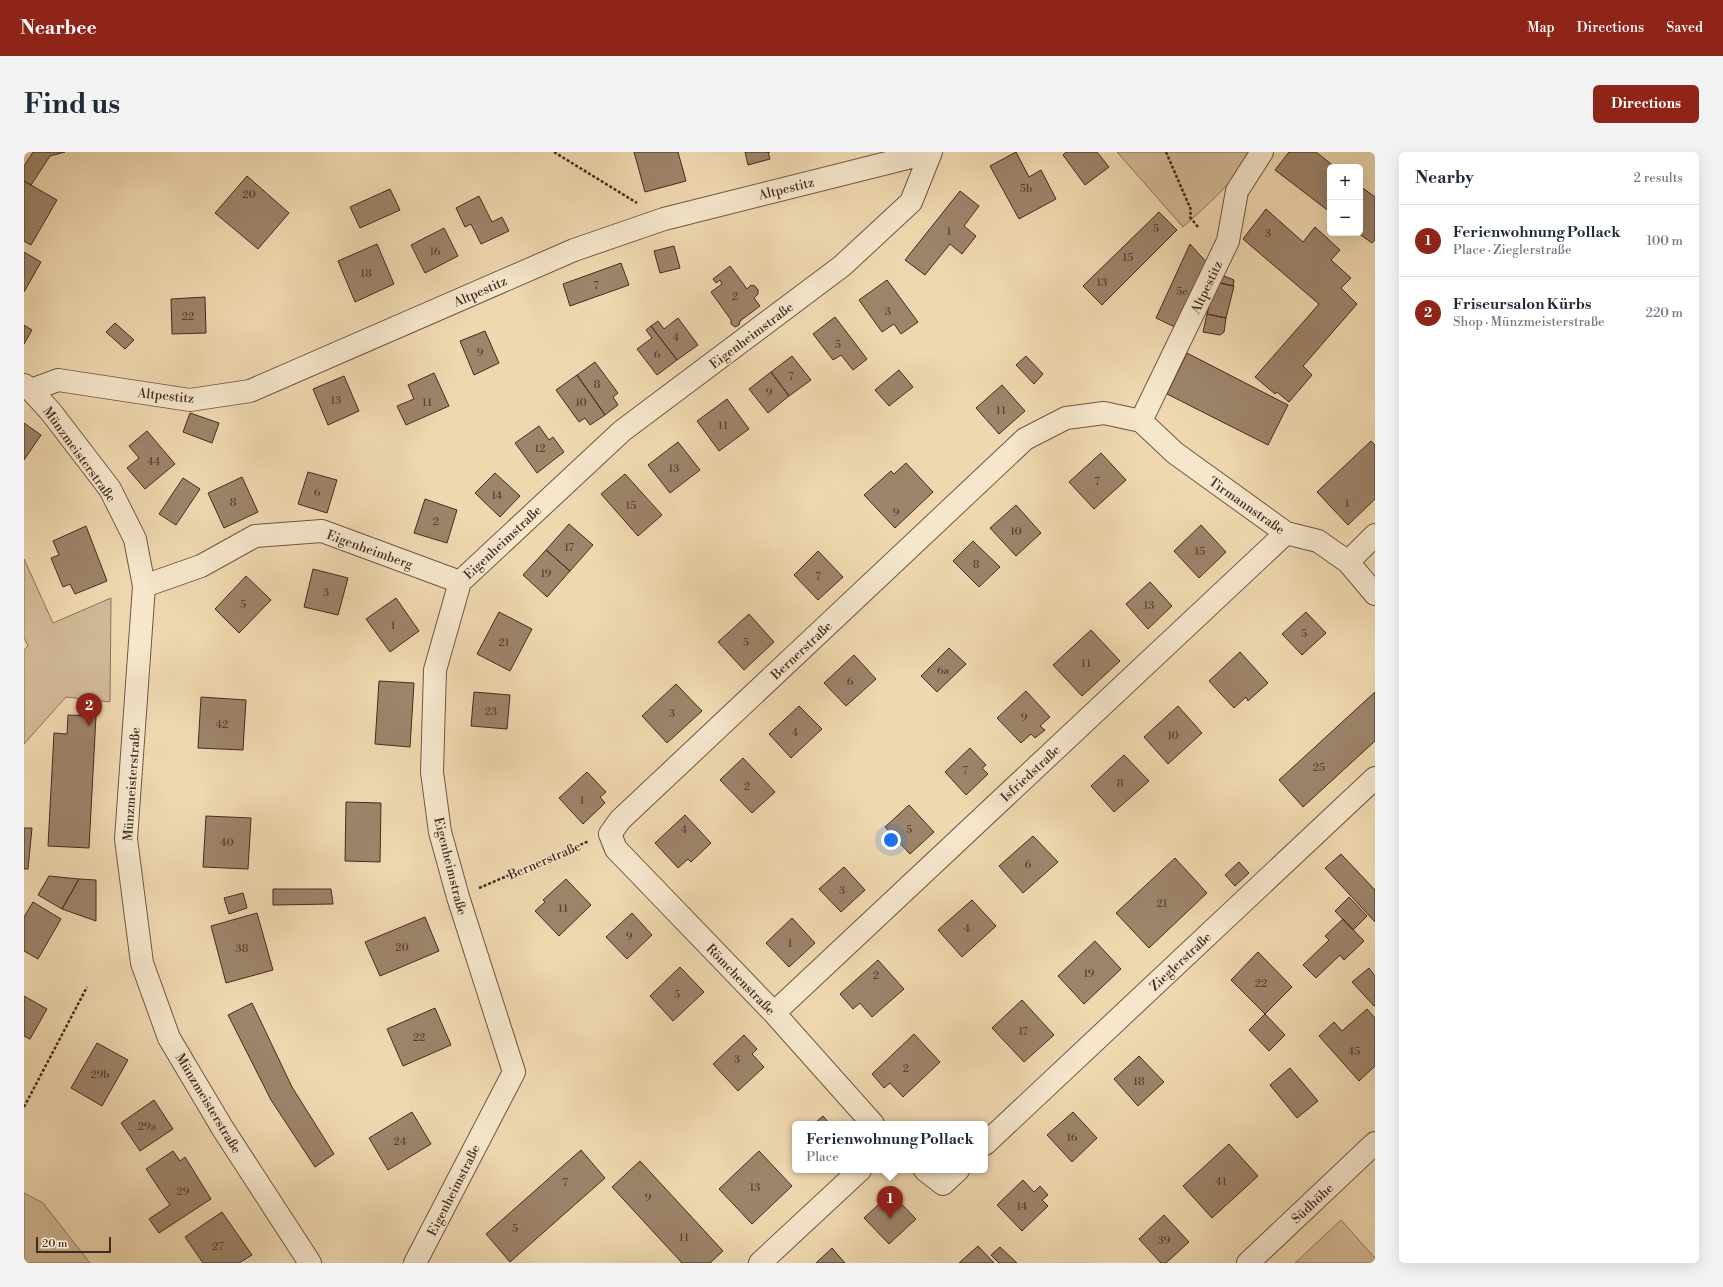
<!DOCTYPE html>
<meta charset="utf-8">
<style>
body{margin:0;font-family:"Libre Bodoni",serif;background:#f2f2f3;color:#1f2937}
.controls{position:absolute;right:12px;top:12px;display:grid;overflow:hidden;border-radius:6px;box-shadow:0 4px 16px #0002}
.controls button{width:36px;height:36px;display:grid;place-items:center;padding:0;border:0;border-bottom:1px solid #e0e1e3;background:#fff;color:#1f2937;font:20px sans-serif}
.scale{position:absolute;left:12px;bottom:10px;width:75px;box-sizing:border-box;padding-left:4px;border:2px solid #452a20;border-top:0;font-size:11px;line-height:14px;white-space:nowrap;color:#452a20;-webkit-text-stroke:3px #f5e6cc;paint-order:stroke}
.you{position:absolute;left:867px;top:688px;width:14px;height:14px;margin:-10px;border:3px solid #fff;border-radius:50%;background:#1a73e8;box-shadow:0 0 0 6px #1a73e833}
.badge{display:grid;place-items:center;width:26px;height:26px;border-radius:50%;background:#8f2418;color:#fff;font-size:13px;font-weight:700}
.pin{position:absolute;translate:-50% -33px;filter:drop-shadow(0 1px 2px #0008)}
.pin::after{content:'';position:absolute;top:21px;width:14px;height:12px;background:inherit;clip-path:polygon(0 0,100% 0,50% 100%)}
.popup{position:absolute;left:768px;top:969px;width:196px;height:52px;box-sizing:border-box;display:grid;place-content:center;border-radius:6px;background:#fff;filter:drop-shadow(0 1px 3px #0005);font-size:13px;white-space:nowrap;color:#747a83}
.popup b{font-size:15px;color:#1f2937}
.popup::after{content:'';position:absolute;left:50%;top:100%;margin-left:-8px;border:8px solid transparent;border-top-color:#fff}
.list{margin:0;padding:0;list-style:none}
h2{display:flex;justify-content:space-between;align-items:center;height:52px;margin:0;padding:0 16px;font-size:17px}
h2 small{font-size:13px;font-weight:400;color:#747a83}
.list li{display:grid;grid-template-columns:26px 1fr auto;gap:12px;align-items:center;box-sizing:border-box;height:72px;padding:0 16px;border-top:1px solid #e0e1e3}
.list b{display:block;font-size:15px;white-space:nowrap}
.list p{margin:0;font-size:13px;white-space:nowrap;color:#747a83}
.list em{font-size:13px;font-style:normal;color:#747a83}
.map{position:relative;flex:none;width:1351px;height:1111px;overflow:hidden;border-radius:6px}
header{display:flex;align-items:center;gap:24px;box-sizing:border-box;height:56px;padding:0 20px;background:#8f2418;color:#fff}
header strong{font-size:19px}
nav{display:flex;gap:22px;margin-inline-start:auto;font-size:14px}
.intro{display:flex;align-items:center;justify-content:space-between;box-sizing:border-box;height:96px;padding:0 24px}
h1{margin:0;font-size:28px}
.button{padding:10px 18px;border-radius:6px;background:#8f2418;color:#fff;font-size:14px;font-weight:700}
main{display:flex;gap:24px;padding:0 24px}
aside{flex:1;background:#fff;border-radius:6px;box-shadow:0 4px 16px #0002}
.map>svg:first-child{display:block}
</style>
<header>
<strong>Nearbee</strong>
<nav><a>Map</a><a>Directions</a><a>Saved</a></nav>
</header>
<div class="intro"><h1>Find us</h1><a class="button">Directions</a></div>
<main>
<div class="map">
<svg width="1351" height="1111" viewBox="0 0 1351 1111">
<rect width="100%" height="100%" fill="#efd8b0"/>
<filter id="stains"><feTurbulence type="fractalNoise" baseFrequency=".005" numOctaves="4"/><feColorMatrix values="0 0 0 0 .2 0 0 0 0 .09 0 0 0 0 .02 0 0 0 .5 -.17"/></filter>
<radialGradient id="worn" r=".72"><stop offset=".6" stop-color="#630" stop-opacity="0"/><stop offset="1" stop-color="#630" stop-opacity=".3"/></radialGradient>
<!-- green -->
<path fill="#d2ba98" stroke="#8c725c" d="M1093,0h136c-21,31 -42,50 -70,75z
M0,407l29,64 58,-25 -1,104 -44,-5 -42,47v-94l4,-4 -4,-8z
M0,1041l19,10 47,60h-66z
M1317,1068l34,38v5h-80z"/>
<!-- building -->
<path fill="#9d846b" stroke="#452a20" d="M9,0h32l-15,4 -19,29 -7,-4v-15z
M610,0h44l8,29 -41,11z
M721,0h25h-2l2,7 -22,6z
M992,0l13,25 12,-7 15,29 -37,20 -29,-53z
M1042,0h31l12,15 -24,18 -22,-30z
M1265,0h27l19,15h-5v45l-55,-42z
M223,24l42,37 -31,36 -43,-36z
M0,29l33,19 -26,45 -7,-4z
M1336,34l15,11v43l-3,3 -14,-10h2z
M366,37l10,21 -40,18 -10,-21z
M936,39l19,15 -15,20 12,10 -14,18 -12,-10 -25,31 -20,-15z
M455,44l13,26 10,-5 7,14 -28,13 -10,-20 -6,3 -9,-19z
M1242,57l37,33 12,-15 25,23 -9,10 20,18 -10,10 16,16 -54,62 9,9 -23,27 -12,-10 -2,2 -20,-17 64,-73 -76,-65z
M1135,60l18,18 -75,75 -19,-19z
M420,76l14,28 -33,17 -14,-28z
M353,92l17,40 -39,18 -17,-41z
M1166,92l19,21 -30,64 -23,-11z
M650,94l6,22 -20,5 -6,-22z
M0,100l17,10 -17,30z
M597,111l8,22 -59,21 -7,-22z
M706,114l17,23 4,-4 4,1 3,4v4l-4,4 6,8 -20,15 -1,4 -4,2 -4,-3v-4l-20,-28 11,-8 -2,-4 -4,3 -3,-4z
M1195,122l15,6 -1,6 -18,-4z
M863,128l31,42 -17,12 -7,-10 -12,8 -23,-32z
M1191,130l19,4 -8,32 -19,-4z
M181,145l1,36 -34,1 -1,-35z
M1183,162l19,4 -2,14 -4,3 -17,-3z
M811,165l32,42 -14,11 -12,-15 -8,5 -20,-26z
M654,166l20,27 -21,15 -26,-34 7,-5 6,8z
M91,171l19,17 -9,9 -19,-17z
M0,173l8,5 -8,14z
M627,174l26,34 -20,15 -20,-26 15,-11 -6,-8z
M461,179l14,32 -25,12 -14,-34z
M1163,201l101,52 -20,40 -101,-51z
M768,204l19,24 -22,16 -18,-24z
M1002,204l17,18 -9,10 -18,-19z
M571,210l23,31 -5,4 5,8 -13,10 -28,-40z
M875,218l14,17 -24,19 -14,-16z
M747,220l18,24 -21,17 -19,-24z
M410,221l15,33 -43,19 -9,-19 17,-7 -6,-14z
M553,223l28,40 -15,10 -5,-7 -6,4 -23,-32z
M320,224l15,35 -31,14 -15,-36z
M978,233l23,26 -26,23 -23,-26z
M703,247l22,30 -30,22 -22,-30z
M166,261l29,10 -7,20 -29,-11z
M0,271l17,12 -17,25z
M515,274l10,14 4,-3 11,15 -27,21 -22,-30z
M123,279l28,33 -30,25 -18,-21 12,-10 -10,-12z
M1347,289l4,4v54l-27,26 -31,-33z
M654,290l22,28 -30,23 -22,-28z
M1077,301l25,27 -32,29 -25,-27z
M882,311l27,29 -38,36 -31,-33 27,-24 3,3z
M284,320l29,8 -10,33 -29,-9z
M471,321l25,23 -20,21 -25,-24z
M601,322l37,41 -24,21 -37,-42z
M218,325l16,35 -34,16 -16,-35z
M159,326l17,11 -24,36 -17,-11z
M401,347l32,11 -10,33 -33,-10z
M992,353l25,28 -25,23 -26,-28z
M545,372l24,21 -23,26 -24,-21z
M1177,373l25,27 -27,26 -25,-27z
M62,374l21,55 -32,13 -5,-10 -7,3 -12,-29 8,-3 -6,-14z
M949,389l27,26 -21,20 -26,-26z
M522,398l24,21 -23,26 -24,-22z
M794,399l25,26 -25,23 -24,-25z
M289,417l35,9 -10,37 -34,-8z
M222,424l25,24 -32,33 -24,-24z
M1126,430l22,24 -24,23 -22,-25z
M372,446l23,33 -29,21 -24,-33z
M475,460l33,17 -22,42 -33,-17z
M1282,460l20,21 -24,22 -20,-21z
M725,462l25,28 -30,28 -26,-28z
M1067,478l29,31 -38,35 -29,-31z
M925,496l17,16 -29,28 -16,-16z
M1216,500l28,31 -20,18 -2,-4 -12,11 -25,-27z
M830,503l22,24 -30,27 -22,-23z
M355,529l35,2 -4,64 -35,-3z
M652,532l26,27 -35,32 -25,-27z
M1002,539l24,26 -10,9 5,4 -10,8 -4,-4 -10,9 -24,-25z
M450,540l36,3 -3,34 -36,-3z
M1351,540v49l-72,66 -24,-27z
M177,545l45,3 -3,50 -45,-2z
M775,554l23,23 -31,29 -22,-24z
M1154,554l24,27 -34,31 -24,-27z
M44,563l28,1 -7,132 -41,-2 6,-113 13,1z
M946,596l16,17 -4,3 6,6 -22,21 -21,-23z
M1100,603l25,26 -35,31 -23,-26z
M719,606l32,34 -23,21 -32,-33z
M563,620l19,20 -6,5 5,6 -22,21 -24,-26z
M322,650l35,1 -1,59 -35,-1z
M885,653l25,27 -24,22 -25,-27z
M661,663l26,28 -20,19 -3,-3 -10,9 -23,-25z
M182,664l45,2 -3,51 -45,-2z
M0,676h8l-4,41h-4z
M1009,684l25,26 -35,31 -24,-27z
M1317,702l34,36v32l-50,-54z
M1151,706l32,35 -58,55 -33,-35z
M1215,710l10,11 -14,13 -10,-11z
M820,715l21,23 -24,22 -22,-23z
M25,724l30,3 -17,30 -24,-14z
M55,727l17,1v41l-34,-12z
M542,727l25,26 -32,31 -24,-25 10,-9 -2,-2z
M249,737h58l2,15 -60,1z
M219,741l4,15 -18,6 -5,-16z
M1325,745l18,19 -14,14 -18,-19z
M948,748l24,26 -34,31 -24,-27z
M9,750l28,17 -23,40 -14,-8v-34z
M233,761l16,57 -47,13 -15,-57z
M608,761l20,22 -25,24 -21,-22z
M401,765l14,34 -59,25 -15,-34z
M768,766l23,25 -26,24 -23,-24z
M1319,767l21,22 -20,19 -4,-5 -24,23 -13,-13 26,-25 -4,-4z
M1071,789l26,28 -37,35 -26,-28z
M1234,800l34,35 -27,27 -34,-34z
M854,808l26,29 -32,28 -12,-14 -7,6 -13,-15z
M656,815l24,25 -31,29 -23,-25z
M1345,816l6,8v29l-1,1 -22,-24z
M0,844l23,13 -17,30 -6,-3z
M998,848l32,35 -30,27 -32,-34z
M228,851l40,84 42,67 -19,13 -44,-67 -43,-85z
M411,856l16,37 -48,21 -16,-37z
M1343,857l8,9v48l-16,15 -40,-45 15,-14 8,9z
M1241,862l20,21 -16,16 -20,-21z
M890,882l26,28 -37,35 -13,-14 -6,5 -12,-14z
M720,883l13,14 -5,5 12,13 -26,24 -25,-27z
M73,891l31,17 -26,46 -31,-18z
M1115,904l25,26 -26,24 -24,-27z
M1266,916l28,33 -21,17 -27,-33z
M130,948l19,29 -33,22 -19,-28z
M388,960l19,32 -43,26 -19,-32z
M1049,960l24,26 -25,24 -25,-27z
M799,964l7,8h-16z
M1205,992l29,32 -46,42 -29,-32z
M557,998l24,28 -95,84 -24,-28z
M149,999l7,10 5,-4 26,42 -52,34 -10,-14 21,-14 -24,-36z
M735,999l33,35 -40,38 -33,-35z
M616,1009l83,90 -13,12h-28l-70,-76z
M999,1028l11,12 6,-6 8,9 -6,5 6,6 -26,25 -25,-26z
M867,1041l25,26 -27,25 -25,-26z
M198,1060l30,43 -13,8h-36l-18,-26z
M1140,1063l25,27 -23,21h-5l-22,-24z
M954,1094l16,17h-35z
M976,1095l17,16h-18l-8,-8z
M808,1096l13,15h-29z"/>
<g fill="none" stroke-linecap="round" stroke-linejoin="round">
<defs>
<path id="minor" d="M0,233l7,5 20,22 59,77 25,50 9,47 -18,253 16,124 27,75 54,91 87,134
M7,238l27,-10 132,20 60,-9 324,-141 90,-31 267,-67
M1117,269l87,-180 9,-50 25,-39
M1117,269l34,32 111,80 32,8 30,21 27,32
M1324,410l27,-27
M120,434l57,-20 54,-30 67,-5 138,51
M750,861l512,-480
M849,972l-99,-111 -158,-164 -6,-15 10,-14 405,-381 41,-21 38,-5 37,8
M961,992l390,-366
M901,1018l18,14 15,-14
M391,1111l99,-191 -56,-175 -18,-65 -8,-60 3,-102 25,-88 162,-151 220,-165 69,-64 20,-50
M736,1111l100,-93
M1224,1111l127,-120"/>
</defs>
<!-- minor casing -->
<use href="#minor" stroke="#705644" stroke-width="24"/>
<!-- path -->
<path stroke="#452a20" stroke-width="2.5" stroke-dasharray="3 2" stroke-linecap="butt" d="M530,0l83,51
M1142,0l25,58 -1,7 8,10
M455,736l110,-47
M0,955l63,-120"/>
<!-- minor -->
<use href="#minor" stroke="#f5e6cc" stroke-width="22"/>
</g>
<g text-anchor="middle" stroke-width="3" stroke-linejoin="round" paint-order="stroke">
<!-- number labels -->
<g font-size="11" fill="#5b4033">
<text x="1002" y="40">5b</text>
<text x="225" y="46">20</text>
<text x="1132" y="80">5</text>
<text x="925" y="83">1</text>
<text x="1244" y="85">3</text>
<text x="411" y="103">16</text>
<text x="1104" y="109">15</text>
<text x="342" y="125">18</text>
<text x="1078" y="134">13</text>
<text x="572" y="137">7</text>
<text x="1158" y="143">5c</text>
<text x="711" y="148">2</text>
<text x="864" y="163">3</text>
<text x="164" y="168">22</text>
<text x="652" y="189">4</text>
<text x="814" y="196">5</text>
<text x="456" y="204">9</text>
<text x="633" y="206">6</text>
<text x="767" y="228">7</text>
<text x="573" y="236">8</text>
<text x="745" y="244">9</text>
<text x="312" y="252">13</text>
<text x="403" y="254">11</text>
<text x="557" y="254">10</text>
<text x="977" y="262">11</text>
<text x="699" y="277">11</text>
<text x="516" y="300">12</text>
<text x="130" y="313">44</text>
<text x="650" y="320">13</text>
<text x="1073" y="333">7</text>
<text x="293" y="344">6</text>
<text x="473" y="347">14</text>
<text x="209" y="354">8</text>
<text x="1323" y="355">1</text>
<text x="607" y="357">15</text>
<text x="872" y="364">9</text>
<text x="412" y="373">2</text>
<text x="992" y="383">10</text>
<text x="545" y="399">17</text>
<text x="1176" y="403">15</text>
<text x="952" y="416">8</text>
<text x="522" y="425">19</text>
<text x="794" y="428">7</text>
<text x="302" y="444">3</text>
<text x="219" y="456">5</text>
<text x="1125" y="457">13</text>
<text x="369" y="477">1</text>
<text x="1280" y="485">5</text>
<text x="480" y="494">21</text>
<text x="722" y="494">5</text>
<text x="1062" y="515">11</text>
<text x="919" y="522">6a</text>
<text x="826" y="533">6</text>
<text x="467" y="563">23</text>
<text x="648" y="565">3</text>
<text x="1000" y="569">9</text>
<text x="198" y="576">42</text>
<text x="771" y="584">4</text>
<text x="1149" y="587">10</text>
<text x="1295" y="619">25</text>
<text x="941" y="622">7</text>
<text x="1096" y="635">8</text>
<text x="723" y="638">2</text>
<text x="558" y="652">1</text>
<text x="660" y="681">4</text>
<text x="885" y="681">5</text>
<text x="203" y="694">40</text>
<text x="1004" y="716">6</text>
<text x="818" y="742">3</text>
<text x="1138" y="755">21</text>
<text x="539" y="760">11</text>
<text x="943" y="780">4</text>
<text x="605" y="788">9</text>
<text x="766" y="795">1</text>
<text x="378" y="799">20</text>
<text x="218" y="800">38</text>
<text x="1065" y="825">19</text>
<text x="852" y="827">2</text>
<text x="1237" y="835">22</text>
<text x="653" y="846">5</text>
<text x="999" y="883">17</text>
<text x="395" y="889">22</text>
<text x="1330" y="903">45</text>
<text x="713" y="911">3</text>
<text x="882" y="920">2</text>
<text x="76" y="926">29b</text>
<text x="1115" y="933">18</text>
<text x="123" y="978">29a</text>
<text x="1048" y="989">16</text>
<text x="376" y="993">24</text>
<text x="1197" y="1033">41</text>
<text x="541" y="1034">7</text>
<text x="731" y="1039">13</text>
<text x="159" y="1043">29</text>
<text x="624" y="1049">9</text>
<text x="998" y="1058">14</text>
<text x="491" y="1080">5</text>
<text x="660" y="1089">11</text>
<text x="1140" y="1092">39</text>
<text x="194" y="1098">27</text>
</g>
<!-- street labels -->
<g font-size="13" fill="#452a20" stroke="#f5e6cc">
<text transform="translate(762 36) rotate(-14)" y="5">Altpestitz</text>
<text transform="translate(1182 135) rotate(-65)" y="5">Altpestitz</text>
<text transform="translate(456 139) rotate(-24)" y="5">Altpestitz</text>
<text transform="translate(727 183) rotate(-37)" y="5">Eigenheimstraße</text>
<text transform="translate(142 243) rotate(6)" y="5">Altpestitz</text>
<text transform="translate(56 302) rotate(54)" y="5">Münzmeisterstraße</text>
<text transform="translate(1223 353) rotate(35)" y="5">Tirmannstraße</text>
<text transform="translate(478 390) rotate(-43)" y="5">Eigenheimstraße</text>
<text transform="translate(346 397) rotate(20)" y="5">Eigenheimberg</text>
<text transform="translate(777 498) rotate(-43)" y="5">Bernerstraße</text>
<text transform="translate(1006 621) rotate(-43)" y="5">Isfriedstraße</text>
<text transform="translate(107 632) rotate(-86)" y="5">Münzmeisterstraße</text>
<text transform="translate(520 708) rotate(-23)" y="5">Bernerstraße</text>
<text transform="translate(427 714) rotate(76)" y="5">Eigenheimstraße</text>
<text transform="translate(1156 809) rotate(-43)" y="5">Zieglerstraße</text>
<text transform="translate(717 827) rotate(46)" y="5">Römchenstraße</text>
<text transform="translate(185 951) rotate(59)" y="5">Münzmeisterstraße</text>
<text transform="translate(429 1038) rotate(-63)" y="5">Eigenheimstraße</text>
<text transform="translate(1288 1051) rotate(-43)" y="5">Südhöhe</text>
</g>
</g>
<rect width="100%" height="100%" filter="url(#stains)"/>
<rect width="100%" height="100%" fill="url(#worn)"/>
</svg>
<div class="controls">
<button>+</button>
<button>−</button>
</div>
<div class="scale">20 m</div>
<div class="you"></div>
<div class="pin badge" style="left:866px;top:1067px">1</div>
<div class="popup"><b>Ferienwohnung Pollack</b>Place</div>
<div class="pin badge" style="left:65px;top:574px">2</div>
</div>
<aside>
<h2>Nearby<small>2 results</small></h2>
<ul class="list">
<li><span class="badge">1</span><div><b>Ferienwohnung Pollack</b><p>Place · Zieglerstraße</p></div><em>100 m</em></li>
<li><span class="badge">2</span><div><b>Friseursalon Kürbs</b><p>Shop · Münzmeisterstraße</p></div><em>220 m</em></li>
</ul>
</aside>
</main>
